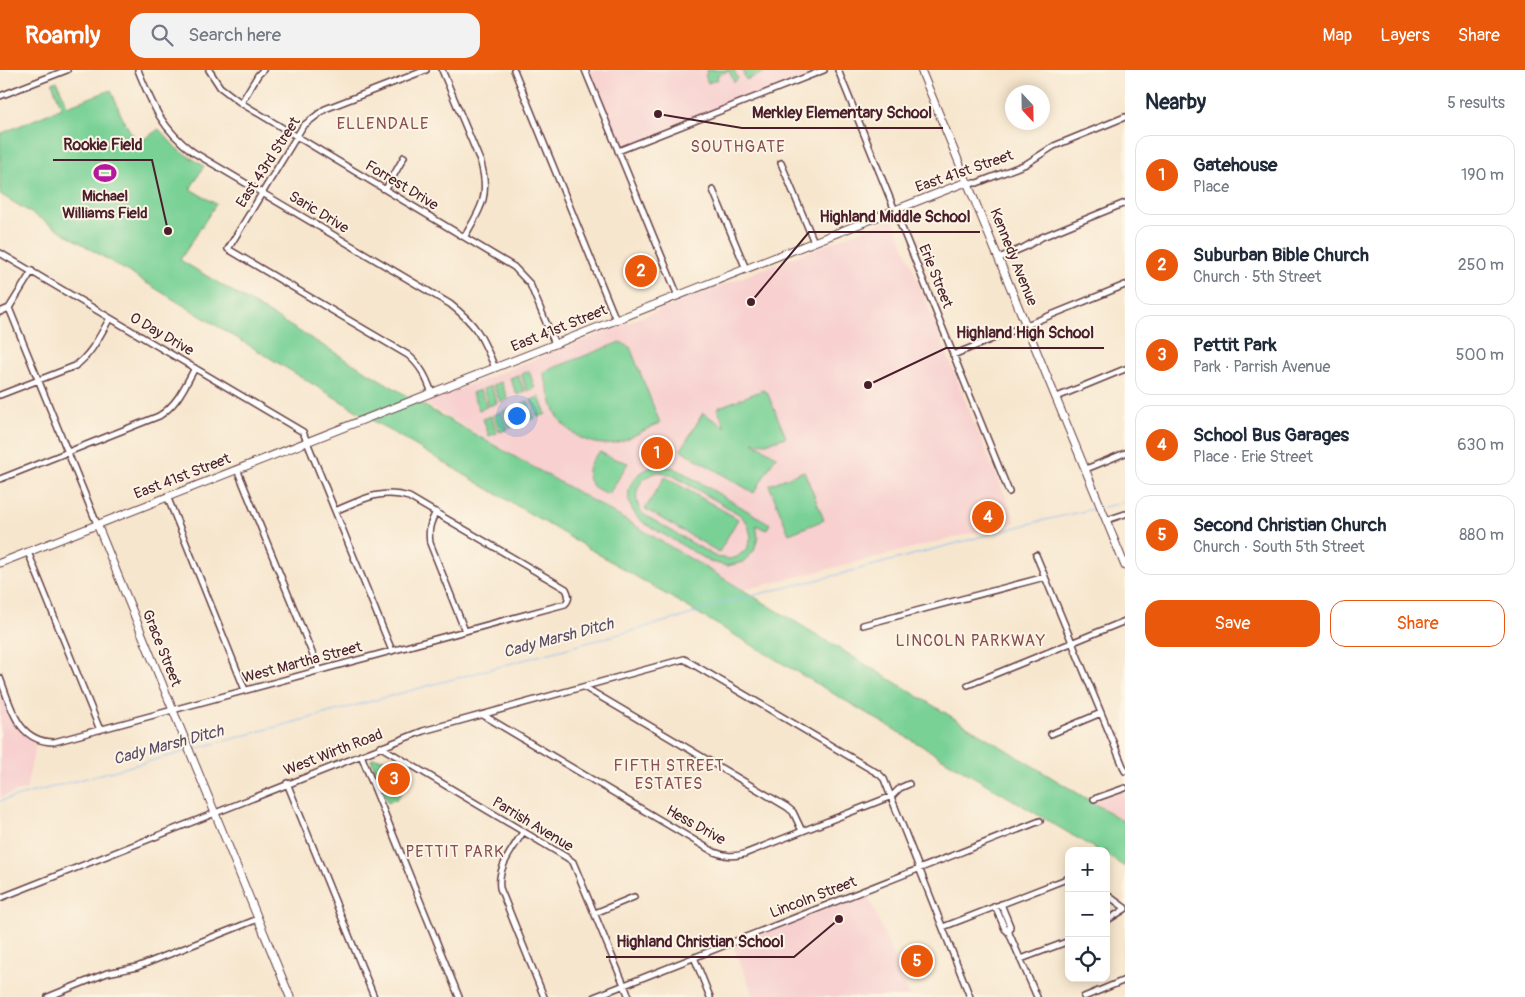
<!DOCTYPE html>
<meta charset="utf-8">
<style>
body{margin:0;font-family:Pangolin,sans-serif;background:#f2f2f3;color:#1f2937}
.controls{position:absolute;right:15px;bottom:15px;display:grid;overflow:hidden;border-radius:10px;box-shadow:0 2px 12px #0003}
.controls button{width:45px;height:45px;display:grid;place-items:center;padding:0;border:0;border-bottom:1px solid #e0e1e3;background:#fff;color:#1f2937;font:25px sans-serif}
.compass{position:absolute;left:1005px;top:15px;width:45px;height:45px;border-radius:50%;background:#fff;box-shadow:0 2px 12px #0003;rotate:158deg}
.you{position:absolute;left:516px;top:345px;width:18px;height:18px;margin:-12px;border:4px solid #fff;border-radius:50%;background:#1a73e8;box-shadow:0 0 0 8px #1a73e833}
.badge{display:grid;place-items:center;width:32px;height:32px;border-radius:50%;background:#ea580c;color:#fff;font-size:16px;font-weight:700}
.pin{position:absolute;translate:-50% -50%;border:2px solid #fff;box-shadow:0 1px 5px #0006}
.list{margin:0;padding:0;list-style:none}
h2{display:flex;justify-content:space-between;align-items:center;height:65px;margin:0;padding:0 20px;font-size:21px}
h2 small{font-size:16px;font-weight:400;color:#747a83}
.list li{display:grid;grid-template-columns:32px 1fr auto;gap:15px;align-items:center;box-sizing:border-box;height:80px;margin:0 10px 10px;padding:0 10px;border:1px solid #e0e1e3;border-radius:15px}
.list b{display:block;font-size:19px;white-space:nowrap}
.list p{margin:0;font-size:16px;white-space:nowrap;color:#747a83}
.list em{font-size:16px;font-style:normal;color:#747a83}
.actions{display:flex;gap:10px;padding:15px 20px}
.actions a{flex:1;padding:11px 0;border:1px solid #ea580c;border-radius:15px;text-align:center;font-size:18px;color:#ea580c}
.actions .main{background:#ea580c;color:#fff}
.icon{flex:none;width:28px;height:28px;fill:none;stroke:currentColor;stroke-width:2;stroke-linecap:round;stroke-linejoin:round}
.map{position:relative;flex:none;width:1125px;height:927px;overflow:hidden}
header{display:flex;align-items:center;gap:30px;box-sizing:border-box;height:70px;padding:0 25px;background:#ea580c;color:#fff}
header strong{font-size:24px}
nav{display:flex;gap:28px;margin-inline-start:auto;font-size:18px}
.search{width:350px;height:45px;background:#f2f2f3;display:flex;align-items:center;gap:12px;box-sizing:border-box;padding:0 18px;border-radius:15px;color:#747a83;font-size:19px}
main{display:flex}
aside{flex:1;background:#fff}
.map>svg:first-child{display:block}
</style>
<header>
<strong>Roamly</strong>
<div class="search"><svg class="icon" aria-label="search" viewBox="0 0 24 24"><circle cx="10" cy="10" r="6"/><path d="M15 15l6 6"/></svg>Search here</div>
<nav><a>Map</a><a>Layers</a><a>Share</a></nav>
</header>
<main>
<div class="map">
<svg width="1125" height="927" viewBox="0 0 1125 927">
<rect width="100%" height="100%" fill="#fcf5e5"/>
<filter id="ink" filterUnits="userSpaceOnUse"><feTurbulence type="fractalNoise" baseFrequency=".02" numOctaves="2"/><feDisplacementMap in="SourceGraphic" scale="10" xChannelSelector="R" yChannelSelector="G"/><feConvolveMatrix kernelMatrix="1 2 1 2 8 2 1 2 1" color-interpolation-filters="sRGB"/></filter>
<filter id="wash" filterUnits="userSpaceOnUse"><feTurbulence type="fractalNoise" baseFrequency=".0096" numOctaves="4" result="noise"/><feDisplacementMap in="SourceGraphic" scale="20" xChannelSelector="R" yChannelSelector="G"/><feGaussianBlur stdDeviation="1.12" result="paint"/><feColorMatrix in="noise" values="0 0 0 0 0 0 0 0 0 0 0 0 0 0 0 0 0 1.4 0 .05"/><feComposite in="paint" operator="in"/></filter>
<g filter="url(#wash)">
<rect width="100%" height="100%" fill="#f7e6ce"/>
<!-- built -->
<path fill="#f7d0cf" d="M585,0h239l-206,81z
M893,148l80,202 43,102 -273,68 -319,-187z
M0,608l17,44 20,18 -11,49 -26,8z
M1125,719v33l-32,-20z
M867,823l43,104h-156l-21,-52z"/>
<!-- green -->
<path fill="#79d196" stroke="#627860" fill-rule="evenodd" d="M706,0h28l4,9 -4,3 -5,-11 -12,4 1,4 -10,4 -3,-8 2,-1z
M742,0h28l-24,10z
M57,11l10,25 44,-16 10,25 16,29 22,-15 18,20 27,17 -14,23 26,15 -36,56 234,140 188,106 141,84 382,232v45l-19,-12v-4h-7l-732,-434 -367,-223v-60l62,-26 -10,-25z
M620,272l10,5 30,76c-27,11 -47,30 -77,16 -12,-6 -21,-14 -27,-26 -6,-13 -8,-27 -13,-41z
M529,301l6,17 -8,3 -6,-17z
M518,305l7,17 -8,3 -7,-17z
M501,312l7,17 -8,3 -7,-17z
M491,316l6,17 -8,3 -6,-17z
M480,320l7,17 -8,3 -7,-17z
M763,320l4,2 19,45 -19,6 -14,-1 23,14 -22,37 -73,-43 22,-37 22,14 -8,-19z
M539,327l7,17 -8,3 -7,-17z
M528,331l7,17 -8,3 -6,-17z
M511,338l7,17 -8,3 -7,-17z
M501,342l7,17 -8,3 -7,-17z
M491,346l6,17 -8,3 -6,-17z
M600,382l12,6 16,5 -19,31c-5,-2 -11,-4 -15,-7 -12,-11 -5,-27 6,-35z
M660,395l15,3 95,56 -4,6 -10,-5 2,12 -4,14 -11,11 -16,4 -16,-4 -67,-39c-27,-21 -17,-52 16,-58zM660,402l12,3 67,39 9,10 3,13 -4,12 -10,8 -7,2 -14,-2 -73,-43c-14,-18 -4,-39 17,-42z
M804,401l20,49 -35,14 -20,-49z
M665,407l73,42 -19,33 -74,-43z
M373,688l13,1 27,16 -16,24 -9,4 -17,-44z"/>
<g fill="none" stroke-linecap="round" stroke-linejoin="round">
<!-- stream -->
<path stroke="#87baf4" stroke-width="1" d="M1104,437l21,-5
M191,680l495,-134 32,-12 119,-29 199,-53 62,-14
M0,731l188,-50"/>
</g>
</g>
<g filter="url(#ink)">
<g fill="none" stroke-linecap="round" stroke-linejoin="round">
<defs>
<path id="street" d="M138,0c15,36 23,58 55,82l257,152c28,22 32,33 45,64
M209,0l11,17 21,16 273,164 16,17 25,60
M426,0l-101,39 -22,17 -75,123 180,106c13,11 18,22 24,38
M442,0l39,93c9,34 0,45 -16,73
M514,0l102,250
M585,0l93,226
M838,0l171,422
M0,26l67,-26
M241,33l17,-28 5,-5
M618,81l206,-81
M781,93l33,79
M969,113h8l49,-19 28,-18 71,-29
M386,119l18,-32
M713,120l33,79
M0,183l303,179 89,219
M999,188l26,-11 17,-10 83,-34
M9,238l88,216
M0,242l9,-4 23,-37
M953,285l172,-70
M0,325l75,-29c17,-12 25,-31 35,-48
M1057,327l68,-28
M237,399l82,201
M1086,399l39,-16
M0,409l159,-63c18,-11 26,-30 36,-48
M167,426l78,194
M436,442c-6,11 -8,18 -6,31l35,88
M1107,450l18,-6
M28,482l72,178
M1036,485l89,216
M863,555l182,-48
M0,608c11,28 17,64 54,64l511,-138c5,-5 4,-9 1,-15l-157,-92c-28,-9 -48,3 -74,14
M968,615l157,-64
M584,617l203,120 6,5 9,19
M483,645l231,137c11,4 19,5 30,2l148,-58 8,-8 9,-4
M1051,664l50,-21
M381,677l185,110 7,5 56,135
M361,685l98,242
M287,713l87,214
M1094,729l31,-11
M523,762c-10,17 -26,35 -23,56l44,109
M1106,824l19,14
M0,828l423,-167 261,-72 195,115 5,5 86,218
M1001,834l9,22 -1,7
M995,836l10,23 4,4 28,64
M595,843l39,-16
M1106,851l19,-12
M943,857l126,-49
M694,887l16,40
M1021,889l48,-18
M48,927l59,-24 30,-6 121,-48
M594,927l446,-176
M1084,927l41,-17"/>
<path id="secondary" d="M921,0l204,496
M97,454l193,473
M0,493l961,-379 8,-1"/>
</defs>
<!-- street casing -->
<use href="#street" stroke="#643d43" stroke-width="8"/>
<!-- secondary casing -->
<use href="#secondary" stroke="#643d43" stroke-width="9"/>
<!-- street -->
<use href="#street" stroke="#fff" stroke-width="5"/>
<!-- secondary -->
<use href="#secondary" stroke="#fff" stroke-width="7"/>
</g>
</g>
<!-- icons -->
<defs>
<symbol id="stadium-bare" viewBox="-9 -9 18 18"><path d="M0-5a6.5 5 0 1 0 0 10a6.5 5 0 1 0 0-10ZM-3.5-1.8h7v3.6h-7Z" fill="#b5179e" stroke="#fcf5e5" stroke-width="2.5" paint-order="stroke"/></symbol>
</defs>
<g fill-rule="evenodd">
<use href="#stadium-bare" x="89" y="87" width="32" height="32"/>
</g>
<g text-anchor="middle" stroke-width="4" stroke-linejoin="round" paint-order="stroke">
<!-- street labels -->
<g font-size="15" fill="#4a1f2b" stroke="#fcf5e5">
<text transform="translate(268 92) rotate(-57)" y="5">East 43rd Street</text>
<text transform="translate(964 101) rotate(-19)" y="5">East 41st Street</text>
<text transform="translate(402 115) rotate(31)" y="5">Forrest Drive</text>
<text transform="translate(319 142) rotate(31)" y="5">Saric Drive</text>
<text transform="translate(1014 187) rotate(68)" y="5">Kennedy Avenue</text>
<text transform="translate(936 206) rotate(68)" y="5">Erie Street</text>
<text transform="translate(559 258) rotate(-22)" y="5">East 41st Street</text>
<text transform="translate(162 264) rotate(30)" y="5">O Day Drive</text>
<text transform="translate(182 406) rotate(-21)" y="5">East 41st Street</text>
<text transform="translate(162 578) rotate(68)" y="5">Grace Street</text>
<text transform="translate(302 592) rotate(-15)" y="5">West Martha Street</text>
<text transform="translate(333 682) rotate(-21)" y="5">West Wirth Road</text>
<text transform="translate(533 754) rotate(31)" y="5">Parrish Avenue</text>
<text transform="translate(696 755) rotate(29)" y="5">Hess Drive</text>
<text transform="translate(813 827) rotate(-21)" y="5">Lincoln Street</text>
</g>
<!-- poi labels -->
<g font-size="15" font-weight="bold" fill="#4a1f2b" stroke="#fcf5e5">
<text x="105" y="131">Michael<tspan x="105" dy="17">Williams Field</tspan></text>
</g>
<!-- neighbourhood labels -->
<g font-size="16" letter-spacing="1" fill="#874e54" stroke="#fcf5e5">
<text x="383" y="59">ELLENDALE</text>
<text x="738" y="82">SOUTHGATE</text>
<text x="971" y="576">LINCOLN PARKWAY</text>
<text x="669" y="701">FIFTH STREET<tspan x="669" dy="18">ESTATES</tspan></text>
<text x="455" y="787">PETTIT PARK</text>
</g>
<!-- water labels -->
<g font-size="16" font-style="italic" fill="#5c4e67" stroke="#fcf5e5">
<text transform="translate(558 567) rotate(-15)" y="6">Cady Marsh Ditch</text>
<text transform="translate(168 674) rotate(-15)" y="6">Cady Marsh Ditch</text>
</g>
</g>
<!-- callouts -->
<path fill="none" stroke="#4a1f2b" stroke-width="2" d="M658 44L742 58H943M168 161L152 90H53M751 232L809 162H980M868 315L946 278H1104M839 849L794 887H606"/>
<g fill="#4a1f2b" stroke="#fcf5e5" stroke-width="2">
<circle cx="658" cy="44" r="5"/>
<circle cx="168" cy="161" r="5"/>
<circle cx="751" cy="232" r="5"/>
<circle cx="868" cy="315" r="5"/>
<circle cx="839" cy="849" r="5"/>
</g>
<g font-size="16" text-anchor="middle" font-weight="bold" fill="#4a1f2b" stroke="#fcf5e5" stroke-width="4" stroke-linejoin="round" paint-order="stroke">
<text x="842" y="48">Merkley Elementary School</text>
<text x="103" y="80">Rookie Field</text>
<text x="895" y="152">Highland Middle School</text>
<text x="1025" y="268">Highland High School</text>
<text x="700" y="877">Highland Christian School</text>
</g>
</svg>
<div class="controls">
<button>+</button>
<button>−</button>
<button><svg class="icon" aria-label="locate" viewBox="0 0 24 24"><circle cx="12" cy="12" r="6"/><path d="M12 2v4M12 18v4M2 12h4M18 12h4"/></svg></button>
</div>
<svg class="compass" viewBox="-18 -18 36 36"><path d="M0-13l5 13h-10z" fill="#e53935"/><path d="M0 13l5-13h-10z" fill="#747a83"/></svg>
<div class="you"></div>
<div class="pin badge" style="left:657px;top:383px">1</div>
<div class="pin badge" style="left:641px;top:201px">2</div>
<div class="pin badge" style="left:394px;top:709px">3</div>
<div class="pin badge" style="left:988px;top:447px">4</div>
<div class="pin badge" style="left:917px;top:891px">5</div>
</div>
<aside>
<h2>Nearby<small>5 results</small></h2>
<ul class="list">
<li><span class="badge">1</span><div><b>Gatehouse</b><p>Place</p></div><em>190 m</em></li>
<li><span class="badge">2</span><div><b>Suburban Bible Church</b><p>Church · 5th Street</p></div><em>250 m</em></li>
<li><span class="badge">3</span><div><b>Pettit Park</b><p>Park · Parrish Avenue</p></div><em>500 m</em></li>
<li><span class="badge">4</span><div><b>School Bus Garages</b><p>Place · Erie Street</p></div><em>630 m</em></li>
<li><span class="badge">5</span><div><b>Second Christian Church</b><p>Church · South 5th Street</p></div><em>880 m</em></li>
</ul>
<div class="actions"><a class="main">Save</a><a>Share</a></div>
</aside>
</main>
